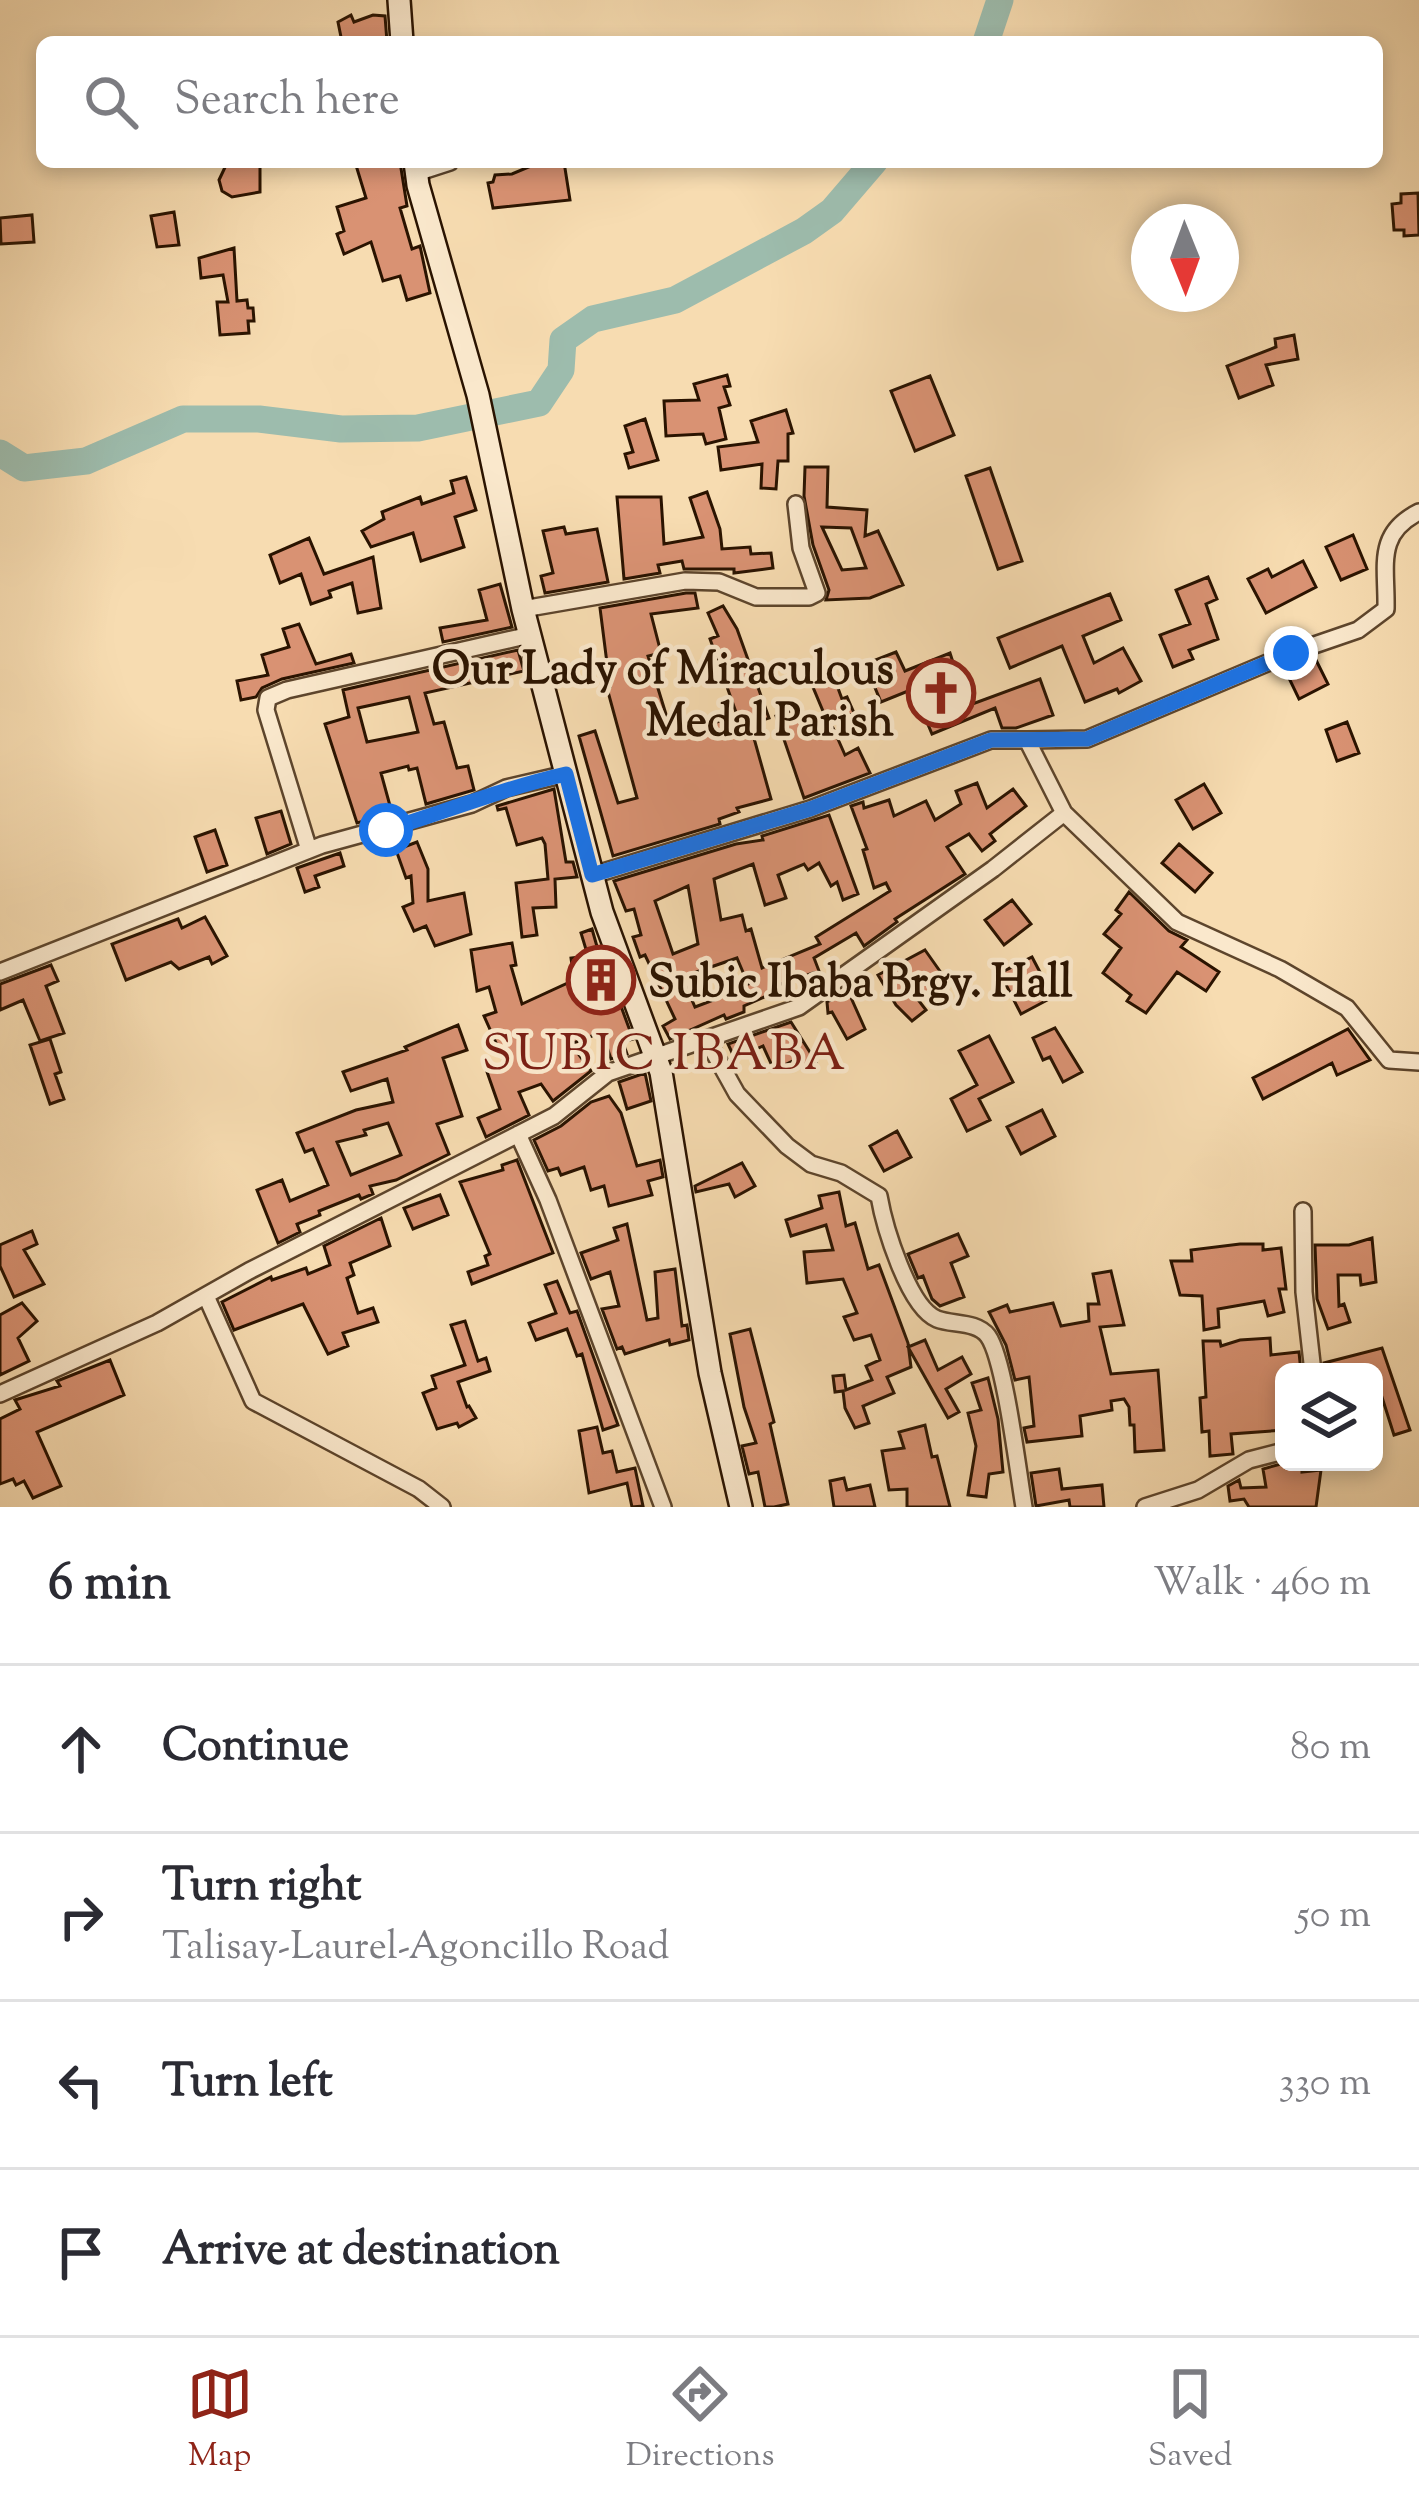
<!DOCTYPE html>
<meta charset="utf-8">
<style>
body{margin:0;font-family:"Sorts Mill Goudy",serif;background:#f2f2f3;color:#2b2b33}
.controls{position:absolute;right:36px;bottom:36px;display:grid;overflow:hidden;border-radius:18px;box-shadow:0 6px 18px #0003}
.controls button{width:108px;height:108px;display:grid;place-items:center;padding:0;border:0;border-bottom:3px solid #e1e1e2;background:#fff;color:#2b2b33;font:60px sans-serif}
.compass{position:absolute;left:1131px;top:204px;width:108px;height:108px;border-radius:50%;background:#fff;box-shadow:0 6px 18px #0003;rotate:179deg}
.stop{position:absolute;width:36px;height:36px;margin:-27px;border:9px solid #1a73e8;border-radius:50%;background:#fff}
.stop.end{background:#1a73e8;border-color:#fff;box-shadow:0 3px 12px #0008}
.list{margin:0;padding:0;list-style:none}
h2{display:flex;justify-content:space-between;align-items:center;height:156px;margin:0;padding:0 48px;font-size:51px}
h2 small{font-size:39px;font-weight:400;color:#7c7c81}
.list li{display:grid;grid-template-columns:78px 1fr auto;gap:36px;align-items:center;box-sizing:border-box;height:168px;padding:0 48px;border-top:3px solid #e1e1e2}
.list b{display:block;font-size:45px;white-space:nowrap}
.list p{margin:0;font-size:39px;white-space:nowrap;color:#7c7c81}
.list em{font-size:39px;font-style:normal;color:#7c7c81}
.icon{flex:none;width:66px;height:66px;fill:none;stroke:currentColor;stroke-width:2;stroke-linecap:round;stroke-linejoin:round}
.map{position:relative;flex:none;width:1419px;height:1507px;overflow:hidden}
.search{position:absolute;background:#fff;box-shadow:0 6px 18px #0003;left:36px;right:36px;top:36px;height:132px;display:flex;align-items:center;gap:30px;box-sizing:border-box;padding:0 42px;border-radius:18px;color:#7c7c81;font-size:45px}
.sheet{height:828px;background:#fff}
nav{display:flex;justify-content:space-around;align-items:center;box-sizing:border-box;height:168px;border-top:3px solid #e1e1e2;background:#fff;font-size:33px;color:#7c7c81}
nav a{display:grid;justify-items:center;gap:6px}
nav .on{color:#8f2418}
.map>svg:first-child{display:block}
</style>
<div class="map">
<svg width="1419" height="1507" viewBox="0 0 1419 1507">
<rect width="100%" height="100%" fill="#f7dcb1"/>
<filter id="stains"><feTurbulence type="fractalNoise" baseFrequency=".00167" numOctaves="4"/><feColorMatrix values="0 0 0 0 .2 0 0 0 0 .09 0 0 0 0 .02 0 0 0 .5 -.17"/></filter>
<radialGradient id="worn" r=".72"><stop offset=".6" stop-color="#630" stop-opacity="0"/><stop offset="1" stop-color="#630" stop-opacity=".3"/></radialGradient>
<g fill="none" stroke-linecap="round" stroke-linejoin="round">
<!-- river -->
<path stroke="#9dbcad" stroke-width="27" d="M986,42l14,-42
M0,453l24,15 62,-7 97,-42h76l82,10 77,-1 121,-25 22,-33 2,-30 30,-21 82,-19 129,-69 28,-20 42,-49"/>
</g>
<!-- building -->
<path fill="#d99273" stroke="#2a1300" stroke-width="3" fill-rule="evenodd" d="M351,15l3,7 19,-7 12,1 2,26h-45l-4,-20z
M253,162l7,4v26l-28,5 -10,-6 -3,-11 8,-17z
M355,162h45l7,44 -7,2 12,41 8,-3 10,47 -23,7 -7,-24 -17,5 -12,-39 -27,12 -7,-20 7,-3 -7,-24 29,-9z
M564,162l6,38 -77,8 -5,-25 5,-1 2,-7 17,-1 26,-11z
M1418,193l1,42 -15,1v-6h-10l-2,-26 9,-1v-9z
M174,212l5,33 -22,2 -6,-31z
M32,215l2,27 -33,2 -1,-26z
M234,248l3,53 10,-1 1,8h5l1,13h-6l1,12 -29,2 -3,-33h11l-5,-27 -22,3 -2,-20z
M1294,335l4,24 -32,6 7,20 -34,13 -12,-32 49,-19 -1,-8z
M727,375l3,11 -6,1 6,18 -11,3 7,31 -20,5 -3,-10 -37,2 -2,-35 35,-1 -5,-16z
M930,376l24,59 -39,16 -24,-60z
M786,410l7,23 -5,1v27h-10l-2,28 -15,-1 1,-24 -41,6 -3,-23 40,-5 -7,-21z
M645,419l13,41 -29,8 -4,-14 8,-2 -8,-26z
M805,467h23l-1,40 40,3 -2,26 13,-5 25,54 -33,13 -44,2 3,-10 -16,-45 -9,-49zM822,527l29,1 15,40 -24,2z
M990,468l32,93 -24,8 -32,-93z
M466,477l10,33 -21,7 9,30 -43,14 -8,-28 -42,14 -9,-16 22,-12 -2,-7 38,-15 2,7 32,-11 -3,-12z
M707,492l13,37 2,20 28,-2 1,7 20,-1 2,15 -39,5v-4h-50l-2,-8 -24,4 2,8 -36,6 -7,-82h44l3,47 39,-7 -13,-39z
M564,527l2,7 31,-5 11,53 -63,11 -4,-17 12,-3 -10,-42z
M1353,535l14,34 -26,11 -15,-33z
M309,538l15,36 49,-17 8,51 -23,5 -6,-30 -23,8 2,6 -20,7 -10,-30 -21,9 -10,-28z
M1303,561l13,26 -50,26 -18,-34 20,-10 4,8z
M1208,577l9,22 -11,5 12,35 -29,11 4,9 -20,8 -13,-32 30,-11 -14,-34z
M500,584l12,43 -69,15 -3,-14 47,-8 -8,-30z
M686,593h9l3,15 -47,6 10,39 -13,3 25,81 64,-22 -27,-76 8,-3 -10,-23 15,-7 14,23 32,89 -19,6 21,75 -34,9 2,4 -20,7 1,5 -107,32 -34,-120 16,-5 23,72 19,-5 -30,-110 3,-1 -10,-79z
M1110,594l11,26 -38,16 11,27 29,-15 18,33 -22,12 -2,-4 -32,13 -23,-56 -52,22 -12,-30z
M299,624l17,40 35,-10 3,9 -72,16 -20,9 -6,9 -15,3 -4,-19 31,-6 -6,-20 27,-8 -6,-18z
M518,650l6,21 -99,22 9,31 10,-2 13,46 11,-2 6,24 -48,14 -9,-36 -8,2 -1,-4 -27,7 11,40 -35,10 -32,-99 24,-7 -6,-27zM409,697l9,35 -51,10 -9,-34z
M896,652l9,19 45,-18 17,53 73,-27 13,36 -37,13h-14l-7,-20 -63,26 -19,-45 -32,13 -16,-38z
M1316,660l12,24 -29,15 -12,-25z
M832,672l10,27 5,-2 7,16 -26,10 -18,-43z
M798,708l11,30 24,-10 12,27 13,-7 12,25 -66,25 -28,-82z
M1347,722l12,31 -22,8 -11,-31z
M977,783l10,25 26,-19 13,17 -36,28 5,7 -13,10 -13,-17 -22,13 18,27 -70,45 2,3 -33,24 -8,-13 -42,25 5,13 -41,14 2,5 -36,16v6l-18,7 -2,-4 -54,24 -7,-13 12,-7 -30,-64 -5,2 -7,-20 8,-2 -7,-26 -8,2 -12,-30 122,-37 27,-4 -1,-4 67,-21 29,79 -15,6 -6,-18 -6,4 -12,-23 -11,7 -4,-6 -26,11 8,23 -21,7 -12,-41 -39,15 7,41 21,-5 4,16 5,-2 11,39 58,-24 -4,-7 74,-46 -4,-8 -12,5 -11,-38 4,-1 -16,-43 12,-4 1,6 25,-8 5,16 32,-15 9,19 26,-16 -5,-13zM688,886l10,58 -25,10 -18,-53zM737,958l11,26 -31,10 2,4 -24,9 -13,-30z
M1204,784l17,29 -28,16 -17,-29z
M554,789l12,73h7l4,15 -22,2 1,28 -23,1 4,27 -15,2 -6,-54 32,-4 -3,-35 -3,-6 -25,7 -11,-37 -8,2 -1,-4z
M281,811l10,33 -24,10 -11,-36z
M215,830l12,35 -20,7 -12,-35z
M417,842l11,27v32l36,-8 7,41 -36,12 -9,-20 -12,5 -11,-24 10,-4 -2,-27 -5,2 -10,-28z
M1179,844l33,29 -17,19 -33,-29z
M340,853l4,13 -29,10 4,11 -14,5 -8,-24z
M1129,892l40,39 18,9 -6,7 38,25 -13,19 -29,-19 -31,41 -19,-12 4,-6 -28,-22 18,-25 -17,-14 17,-20 -5,-4z
M1012,900l19,24 -27,21 -19,-25z
M205,917l22,39 -15,8 -3,-7 -30,12 -8,-7 -45,18 -14,-36 66,-25 4,9z
M592,929l18,63 5,-2 18,49 -10,3 4,12 -16,5 -9,-27 -31,12 20,27 -38,30 -12,-17 -22,8 10,23 -43,22 -8,-19 22,-9 -14,-40 19,-6 -21,-47 12,-4 -7,-25 -12,4 -6,-41 41,-7 4,22 -5,1 11,38 52,-24 -3,-22 17,-2 -7,-23z
M925,950l24,34 -30,17 7,9 -14,11 -16,-16 -18,-30z
M1032,957l21,40 -32,17 -21,-41z
M51,965l7,16 -12,5 18,47 -24,8 -17,-41 -23,10v-26z
M848,991l17,38 -18,10 -15,-27 -4,1 -1,-11z
M791,1022l25,40 -13,7 -6,-10 -23,11 -11,-24 -28,13 -7,-15z
M458,1025l9,25 -24,8 19,58 -25,8 12,30 -53,26 -26,6 3,8 -12,5 -2,-4 -40,16 1,4 -23,9 3,8 -22,11 -21,-53 25,-10 8,21 38,-16 -15,-36 -8,3 -8,-19 59,-23 37,-8 -6,-23 -36,12 -8,-19 64,-22 -2,-3zM388,1123l13,32 -50,20 -14,-33 29,-7 -2,-5z
M1055,1028l27,44 -19,10 -13,-25 -7,3 -10,-22z
M1348,1029l22,31 -33,15 -5,-12 -69,36 -10,-21z
M989,1036l24,46 -34,17 11,21 -23,11 -16,-32 26,-14 -18,-34z
M50,1039l11,33 -6,2 9,25 -14,5 -20,-59z
M645,1073l6,28 -24,8 -8,-27z
M609,1096l12,17 16,53 23,-6 3,17 -15,4 4,14 -43,11 -5,-20 -13,4 -7,-23 -23,8 -3,-7 -10,3 -14,-31 27,-14 30,-24z
M1042,1110l13,26 -34,18 -14,-27z
M897,1131l14,26 -27,14 -14,-25z
M517,1160l36,93 -81,31 -4,-12 20,-7 -3,-9 5,-2 -30,-72 43,-12 -1,-5z
M742,1163l13,23 -20,11 -6,-13 -33,8 -1,-6z
M839,1192l7,34 9,-3 13,46 11,-4 29,78 3,24 -24,10 7,16 -31,13 6,17 -14,5 -10,-20 -2,-17 -8,1 -2,-16 11,-1 2,15 26,-10 -6,-14 14,-6 -9,-25 -17,5 -10,-23 13,-4 -14,-34 -36,4 -3,-31 29,-2 -7,-25 -35,11 -5,-16 36,-12 -3,-12z
M440,1195l8,20 -35,14 -9,-21z
M381,1218l9,28 -40,17 4,12 -7,3 11,35 15,-5 5,14 -35,11 5,13 -20,8 -25,-50 -69,26 -12,-28 49,-25 1,3 34,-12 2,6 22,-9 -6,-19z
M627,1224l20,96 11,-2 -3,-46 20,-3 7,57 5,-1 2,15 -19,5 -1,-5 -44,14 -3,-7 -5,2 -15,-40 17,-3 -9,-34 -19,7 -10,-26 37,-13 -4,-12z
M32,1231l5,13 -13,6 20,34 -30,13 -14,-31v-21z
M958,1234l10,22 -17,7 13,34 -24,9 -8,-7 -9,-23 -5,2 -10,-24z
M1372,1238l4,44 -15,3 -1,-10h-22l1,31 5,-2 6,18 -22,7 -11,-30 -2,-54h34z
M1240,1244h23v6l18,-2 5,41h-7l5,23 -16,4 -4,-15 -46,8 1,18 -15,3 -2,-34 -22,-1 -9,-34h21l-1,-11z
M1111,1271l13,54 -24,2 11,47 47,-4 6,80 -29,2 -1,-27h-4l-1,-18 -5,-8 -13,2 1,9 -32,6 2,20 -55,6 -3,-14 10,-2 -5,-49 -14,3 -9,-35 -17,-33 18,-7 3,7 43,-9 8,23 28,-5 -1,-17h11l-6,-30z
M557,1281l13,32 7,-2 41,114 -15,5 -21,-76 -5,2 -10,-27 -31,11 -7,-17 27,-10 -11,-28z
M22,1303l15,18 -19,17 11,23 -29,14v-60z
M465,1321l13,40 8,-3 4,13 -32,11 9,25 2,-1 7,12 -17,9 -2,-4 -20,6 -14,-36 13,-5 -4,-12 33,-11 -14,-40z
M750,1329l24,93 -4,2 18,80 -14,3h-9l-7,-35 -9,2 -7,-28 14,-3 -12,-36 -14,-73z
M1270,1338l1,17 28,-3 2,20h-17v58l-53,4 2,20 -23,2 -1,-25 -7,1 -2,-34 6,-1 -3,-56h17l1,5 19,-6z
M925,1340l13,30 24,-13 9,17 -25,15 13,23 -11,6 -40,-71z
M1382,1348l28,82 -16,5 -20,-63h-49l-1,-9z
M110,1360l14,35 -87,37 24,54 -28,12 -9,-17 -8,4 -3,-6 -13,5v-65l20,-10 -5,-9 45,-14 -3,-5z
M988,1378l10,41 5,53 -14,2 -3,23 -18,-2 8,-49 -8,-33 13,-3 -9,-27z
M925,1425l7,32 5,-1 13,51h-43v-18l-18,1 -7,-39 22,-3 -5,-16z
M597,1427l6,26 9,-2 5,21 18,-4 8,38 -11,1 -5,-24 -38,10 -10,-62z
M1288,1462h14v10l19,-2 -5,37h-67l-5,-8 -14,2 -2,-15 11,-6 2,8 25,-1 -3,-18z
M1059,1469l3,20 40,-4 2,22h-34l-1,-7 -33,6 -5,-33z
M844,1478l3,12 23,-5 5,22h-41l-4,-26z"/>
<g fill="none" stroke-linecap="round" stroke-linejoin="round">
<defs>
<path id="minor" d="M416,173l34,-11
M523,609l162,-28 34,1 37,15h53l8,-4 -16,-45 -5,-44
M1064,813l113,109 103,47 67,39 42,52 30,2
M309,850l-43,-140 2,-12 19,-8 243,-55
M593,875l217,-66 181,-69h36
M0,972l322,-127 150,-41 34,-16 60,-14
M707,1040l30,54 50,52 24,18 30,9 38,23c5,29 29,111 58,123 15,6 40,2 51,17 17,24 30,136 36,171
M518,1134l30,66 115,307
M1303,1211l1,81 9,80
M206,1296l47,105 166,88 23,18
M0,1394l157,-71 92,-52 305,-155 54,-43 191,-66 194,-138 71,-56 -37,-73 60,-1 204,-86 67,-23 28,-21c1,-43 -11,-75 33,-97
M1145,1507l53,-17 51,-30 35,-9"/>
<path id="secondary" d="M399,0l3,42
M415,162l3,23 60,210 45,214 79,303 59,160 49,301 31,134"/>
</defs>
<!-- minor casing -->
<use href="#minor" stroke="#5d452c" stroke-width="20"/>
<!-- secondary casing -->
<use href="#secondary" stroke="#2a1300" stroke-width="26"/>
<!-- minor -->
<use href="#minor" stroke="#fae8cc" stroke-width="15"/>
<!-- secondary -->
<use href="#secondary" stroke="#fae8cc" stroke-width="21"/>
</g>
<g fill="none" stroke-linecap="round" stroke-linejoin="round">
<!-- route -->
<path stroke="#1a73e8" stroke-width="15" d="M386,830c61,-19 119,-42 180,-56l26,101 218,-66 181,-69 96,-1 204,-86"/>
</g>
<!-- icons -->
<defs>
<symbol id="church-ring" viewBox="-11 -11 22 22"><circle r="9.5" fill="#fae8cc" stroke="#8f2418" stroke-width="1.5"/><path d="M-1.2-6h2.4v3.5h3.3v2.4h-3.3V6h-2.4V-.1h-3.3v-2.4h3.3Z" fill="#8f2418"/></symbol>
<symbol id="building-ring" viewBox="-11 -11 22 22"><circle r="9.5" fill="#fae8cc" stroke="#8f2418" stroke-width="1.5"/><path d="M-4-6H4V6H1V3H-1V6H-4ZM-2.5-4.3h1.7v1.8h-1.7ZM.8-4.3h1.7v1.8H.8ZM-2.5-1h1.7V.8h-1.7ZM.8-1h1.7V.8H.8Z" fill="#8f2418"/></symbol>
</defs>
<g fill-rule="evenodd">
<use href="#church-ring" x="903" y="655" width="76" height="76"/>
<use href="#building-ring" x="563" y="942" width="76" height="76"/>
</g>
<g text-anchor="middle" stroke-width="9" stroke-linejoin="round" paint-order="stroke">
<!-- poi labels -->
<g font-size="45" font-weight="bold" fill="#2a1300" stroke="#fae8cc" text-anchor="end">
<text x="894" y="683">Our Lady of Miraculous<tspan x="894" dy="52">Medal Parish</tspan></text>
<text x="648" y="996" text-anchor="start">Subic Ibaba Brgy. Hall</text>
</g>
<!-- quarter labels -->
<g font-size="51" letter-spacing="3" fill="#7a1f14" stroke="#fae8cc">
<text x="665" y="1069">SUBIC IBABA</text>
</g>
</g>
<rect width="100%" height="100%" filter="url(#stains)"/>
<rect width="100%" height="100%" fill="url(#worn)"/>
</svg>
<div class="controls">
<button><svg class="icon" aria-label="layers" viewBox="0 0 24 24"><path d="M12 4l9 5-9 5-9-5zM3 14l9 5 9-5"/></svg></button>
</div>
<svg class="compass" viewBox="-18 -18 36 36"><path d="M0-13l5 13h-10z" fill="#e53935"/><path d="M0 13l5-13h-10z" fill="#7c7c81"/></svg>
<div class="stop" style="left:386px;top:830px"></div>
<div class="stop end" style="left:1291px;top:653px"></div>
<div class="search"><svg class="icon" aria-label="search" viewBox="0 0 24 24"><circle cx="10" cy="10" r="6"/><path d="M15 15l6 6"/></svg>Search here</div>
</div>
<section class="sheet">
<h2>6 min<small>Walk · 460 m</small></h2>
<ul class="list">
<li><svg class="icon" aria-label="ahead" viewBox="0 0 24 24"><path d="M12 20V5M6 11l6-6 6 6"/></svg><div><b>Continue</b></div><em>80 m</em></li>
<li><svg class="icon" aria-label="right" viewBox="0 0 24 24"><path d="M7 20v-9h11M14 6l5 5-5 5"/></svg><div><b>Turn right</b><p>Talisay-Laurel-Agoncillo Road</p></div><em>50 m</em></li>
<li><svg class="icon" aria-label="left" viewBox="0 0 24 24"><path d="M17 20v-9H6M10 6l-5 5 5 5"/></svg><div><b>Turn left</b></div><em>330 m</em></li>
<li><svg class="icon" aria-label="arrive" viewBox="0 0 24 24"><path d="M6 21V4h12l-3 4 3 4H6"/></svg><div><b>Arrive at destination</b></div></li>
</ul>
</section>
<nav>
<a class="on"><svg class="icon" aria-label="map" viewBox="0 0 24 24"><path d="M3 6l6-2 6 2 6-2v14l-6 2-6-2-6 2zM9 4v14M15 6v14"/></svg>Map</a>
<a><svg class="icon" aria-label="directions" viewBox="0 0 24 24"><path d="M12 3l9 9-9 9-9-9zM9 14v-3h6M13 9l2 2-2 2"/></svg>Directions</a>
<a><svg class="icon" aria-label="saved" viewBox="0 0 24 24"><path d="M7 4h10v16l-5-4-5 4z"/></svg>Saved</a>
</nav>
